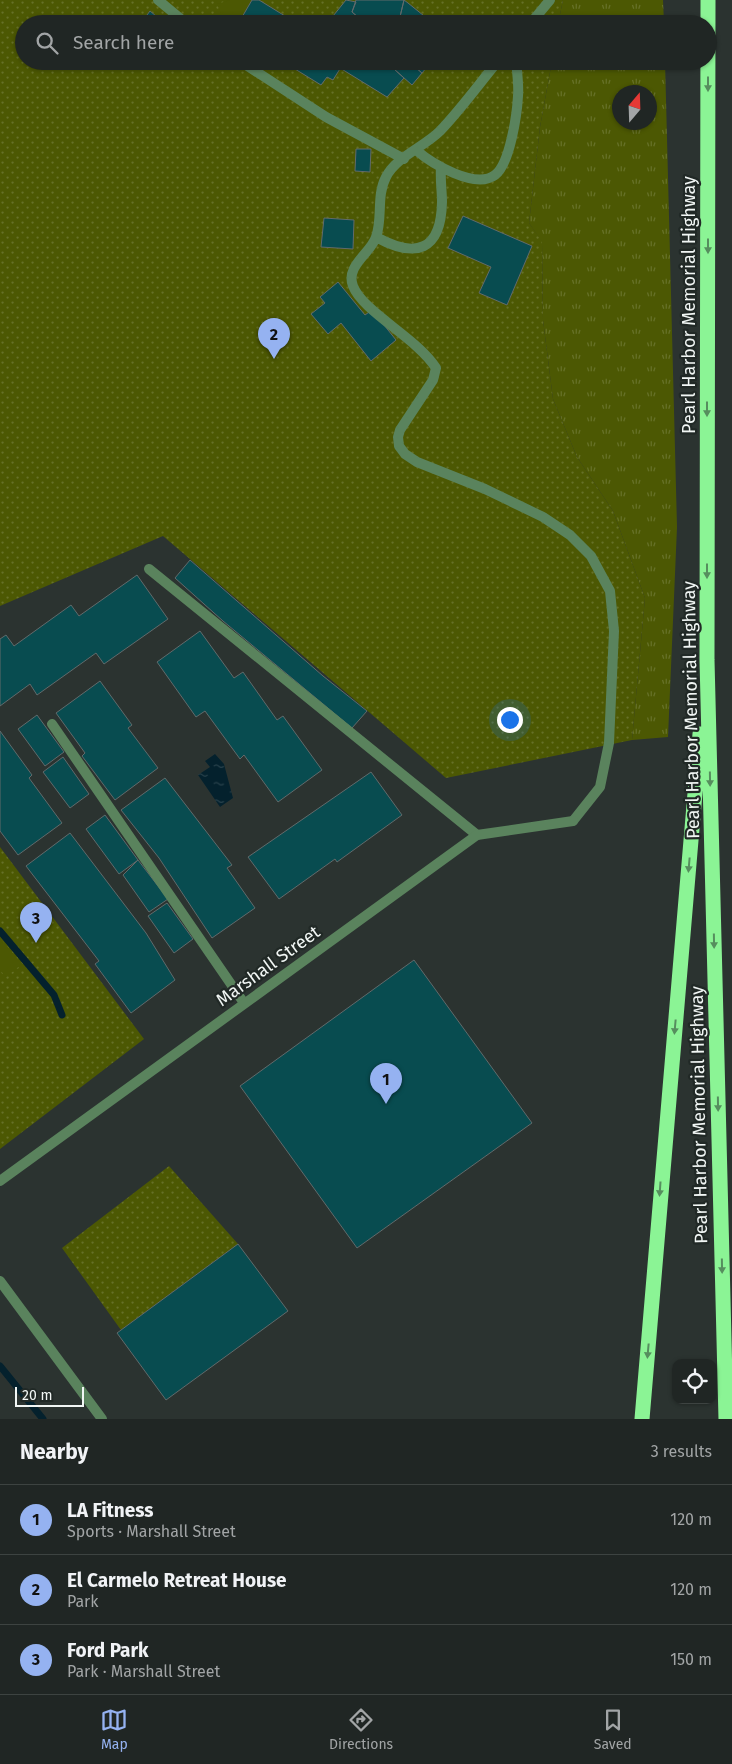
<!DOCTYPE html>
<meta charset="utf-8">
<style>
body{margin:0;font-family:"Fira Sans",sans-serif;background:#2d3231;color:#f1f3f6}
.controls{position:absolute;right:15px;bottom:15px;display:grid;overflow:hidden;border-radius:10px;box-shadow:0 1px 4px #0004}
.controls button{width:45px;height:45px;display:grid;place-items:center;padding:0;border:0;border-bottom:1px solid #3d4341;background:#202624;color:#f1f3f6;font:25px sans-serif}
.compass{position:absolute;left:612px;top:85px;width:45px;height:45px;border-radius:50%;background:#202624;box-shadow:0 1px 4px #0004;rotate:19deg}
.scale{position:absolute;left:15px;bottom:12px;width:69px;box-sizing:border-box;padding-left:5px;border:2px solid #f1f6f4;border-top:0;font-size:14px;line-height:18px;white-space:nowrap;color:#f1f6f4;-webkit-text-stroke:4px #212926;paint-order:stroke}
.you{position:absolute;left:509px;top:719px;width:18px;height:18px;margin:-12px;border:4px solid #fff;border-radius:50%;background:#1a73e8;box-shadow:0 0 0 8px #1a73e833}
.badge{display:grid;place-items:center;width:32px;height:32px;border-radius:50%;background:#95b2f1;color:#111;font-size:16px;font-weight:700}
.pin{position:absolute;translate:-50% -41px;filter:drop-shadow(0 1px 2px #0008)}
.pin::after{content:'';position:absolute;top:26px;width:18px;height:15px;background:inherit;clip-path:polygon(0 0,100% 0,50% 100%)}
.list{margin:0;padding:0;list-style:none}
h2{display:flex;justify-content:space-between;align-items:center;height:65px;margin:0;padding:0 20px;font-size:21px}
h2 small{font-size:16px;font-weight:400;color:#a2a5a6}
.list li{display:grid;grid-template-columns:32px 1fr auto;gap:15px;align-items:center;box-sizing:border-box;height:70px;padding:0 20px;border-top:1px solid #3d4341}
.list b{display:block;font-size:19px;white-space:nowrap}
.list p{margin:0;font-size:16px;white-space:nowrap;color:#a2a5a6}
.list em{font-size:16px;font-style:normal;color:#a2a5a6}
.icon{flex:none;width:28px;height:28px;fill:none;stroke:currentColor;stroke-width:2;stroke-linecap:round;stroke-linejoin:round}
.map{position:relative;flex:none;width:732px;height:1419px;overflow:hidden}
.search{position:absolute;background:#202624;box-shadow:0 1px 4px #0004;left:15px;right:15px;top:15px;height:55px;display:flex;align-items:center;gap:12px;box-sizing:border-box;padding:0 18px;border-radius:28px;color:#a2a5a6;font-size:19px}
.sheet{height:275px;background:#202624}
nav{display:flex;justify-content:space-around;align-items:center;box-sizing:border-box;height:70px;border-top:1px solid #3d4341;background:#202624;font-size:14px;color:#a2a5a6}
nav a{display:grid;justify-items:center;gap:2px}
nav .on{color:#95b2f1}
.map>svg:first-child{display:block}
</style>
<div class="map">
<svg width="732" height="1419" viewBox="0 0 732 1419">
<defs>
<pattern id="grass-tufts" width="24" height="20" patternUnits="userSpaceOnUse" patternTransform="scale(1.25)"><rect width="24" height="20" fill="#4c5803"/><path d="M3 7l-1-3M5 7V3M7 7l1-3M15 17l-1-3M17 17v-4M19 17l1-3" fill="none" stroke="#667128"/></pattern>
<pattern id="park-dots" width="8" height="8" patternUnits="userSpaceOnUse" patternTransform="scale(1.25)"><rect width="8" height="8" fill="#4c5803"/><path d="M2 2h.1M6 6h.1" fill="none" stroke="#667128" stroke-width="1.8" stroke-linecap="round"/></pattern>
<pattern id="water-ripples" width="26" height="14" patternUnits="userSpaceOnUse" patternTransform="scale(1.25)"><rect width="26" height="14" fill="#04212d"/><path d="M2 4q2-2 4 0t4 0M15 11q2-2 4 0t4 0" fill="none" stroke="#29424c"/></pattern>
</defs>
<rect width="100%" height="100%" fill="#2b3330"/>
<!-- grass -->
<path fill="url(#grass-tufts)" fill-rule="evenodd" d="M563,0h100l1,24h-106z
M552,61h113l12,466 -9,210 -36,3 13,-142 -32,-87 -36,-54 -24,-58 -10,-79 -1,-78 -13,-19 11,-96zM620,92h30v30h-30z"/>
<!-- park -->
<path fill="url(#park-dots)" d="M0,0h563l-5,24h-534v37h528l-12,66 -11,96 13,18 1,79 10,79 24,58 36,54 32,87 -13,142 -186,38 -283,-242 -163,70z
M0,847l144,192 -144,110z
M169,1166l69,78 -117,86 -59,-82z"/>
<!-- garden -->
<path fill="#4c5803" d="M230,0h22l-14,24h-13l-7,-18 -1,-2z
M0,938l22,26 -16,13 -6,-7z"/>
<!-- water -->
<path fill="url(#water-ripples)" d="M215,754l9,10 9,34 -13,9 -22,-32 12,-8 -5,-6z"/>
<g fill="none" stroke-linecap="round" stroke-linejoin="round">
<!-- stream -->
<path stroke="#04212d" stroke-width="7" d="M0,931l54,64 8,20
M0,1366l43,53"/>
</g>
<!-- building -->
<path fill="#084c50" stroke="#616a6b" d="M252,0h7l39,24h-60z
M346,0l10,2 -4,10 14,12h-33l-4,-3z
M356,0h48l-5,21 -6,3h-27l-14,-12z
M404,0l4,3 26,21h-41l6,-3z
M150,11l13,11 -1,2h-12l-6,-5z
M282,61h57l4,3 -10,16 -6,-3 -6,8z
M339,61h46l19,17 -17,19 -47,-29 3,-4z
M385,61h23l14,12 -10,12z
M408,61h24l-10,12z
M356,149h15l-1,23 -15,-1z
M463,216l69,30 -25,59 -28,-12 12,-26 -43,-19z
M324,218l30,2 -1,29 -32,-2z
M338,282l27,33 7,-5 24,30 -25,21 -30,-38 -13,11 -17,-20 14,-11 -5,-6z
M190,560l133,116 44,35 -15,17 -129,-107 -48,-43z
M137,575l31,44 -64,45 -8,-11 -59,42 -7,-11 -30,22v-67l6,-4 8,11 57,-41 8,11z
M200,631l34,47 9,-6 34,48 6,-4 39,54 -44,32 -34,-47 -4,4 -35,-48 -9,6 -39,-55z
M100,681l32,44 -4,3 30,40 -43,32 -33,-44 3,-3 -29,-40z
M37,715l27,37 -19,14 -27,-37z
M0,731l32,44 -3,3 33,45 -44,32 -18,-24z
M63,757l26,37 -19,14 -27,-36z
M371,772l31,43 -65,47 -2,-3 -56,40 -31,-42z
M165,778l67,87 -5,3 28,40 -43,30 -53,-80 -38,-48z
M105,815l33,45 -19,14 -33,-45z
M70,833l76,100 29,47 -44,33 -36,-49 4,-3 -73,-95z
M138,860l30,39 -19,13 -26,-37z
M167,903l26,36 -19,14 -26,-37z
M414,960l118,163 -175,125 -117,-162z
M238,1244l50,67 -122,89 -49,-67z"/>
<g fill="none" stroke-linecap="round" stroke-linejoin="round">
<!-- service -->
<path stroke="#5a835d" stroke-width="10" d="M158,0l29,24
M530,24l20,-24
M240,61l86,56 78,42
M498,61c-19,23 -37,48 -58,70 -16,16 -44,26 -54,46 -10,19 -3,41 -10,60 -5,16 -31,29 -23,49 10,26 64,52 83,82l-3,12 -33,50 -2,7 1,9 6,8 12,8 68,27 58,28 27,18 21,21 19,35 4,40 -5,112 -9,44 -27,34
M416,150c15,13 59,40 79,25 15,-11 22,-61 23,-79 1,-11 -1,-24 -2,-35
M376,237c40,22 65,14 66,-35 0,-11 -2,-23 -1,-35
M149,569l328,266
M52,724l192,279"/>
<!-- minor -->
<path stroke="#5a835d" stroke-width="10" d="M0,1181l477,-346 96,-14
M0,1281l102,138"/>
<!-- motorway -->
<path stroke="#8bf495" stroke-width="15" d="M708,0l-1,660 19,759
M642,1419l58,-685"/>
</g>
<!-- one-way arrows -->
<defs><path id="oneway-solid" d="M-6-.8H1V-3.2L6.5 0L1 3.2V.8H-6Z" transform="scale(1.25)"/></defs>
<g fill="#568e5e">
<use href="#oneway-solid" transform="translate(708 84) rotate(90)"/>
<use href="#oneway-solid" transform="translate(708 246) rotate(90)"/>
<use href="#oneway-solid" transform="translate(707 409) rotate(90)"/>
<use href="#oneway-solid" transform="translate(707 571) rotate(90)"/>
<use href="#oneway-solid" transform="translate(710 779) rotate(89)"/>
<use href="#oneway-solid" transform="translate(689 865) rotate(95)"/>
<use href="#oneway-solid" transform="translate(714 941) rotate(89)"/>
<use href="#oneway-solid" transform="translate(675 1027) rotate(95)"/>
<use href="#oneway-solid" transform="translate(718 1104) rotate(89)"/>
<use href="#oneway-solid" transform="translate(660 1189) rotate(94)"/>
<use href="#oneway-solid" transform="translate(722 1266) rotate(89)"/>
<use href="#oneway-solid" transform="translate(648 1351) rotate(95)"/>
</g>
<g text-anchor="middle" stroke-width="4.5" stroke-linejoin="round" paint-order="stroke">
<!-- street labels -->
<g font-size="18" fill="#f1f6f4" stroke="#212926">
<text transform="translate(689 305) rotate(-90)" y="6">Pearl Harbor Memorial Highway</text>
<text transform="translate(691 710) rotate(-91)" y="6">Pearl Harbor Memorial Highway</text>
<text transform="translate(268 966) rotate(-36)" y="6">Marshall Street</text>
<text transform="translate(699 1115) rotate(-91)" y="6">Pearl Harbor Memorial Highway</text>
</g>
</g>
</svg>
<div class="controls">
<button><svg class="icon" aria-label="locate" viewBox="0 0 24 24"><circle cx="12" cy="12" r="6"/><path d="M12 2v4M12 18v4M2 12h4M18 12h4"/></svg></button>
</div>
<svg class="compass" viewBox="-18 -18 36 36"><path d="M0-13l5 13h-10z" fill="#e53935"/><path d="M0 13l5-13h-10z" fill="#a2a5a6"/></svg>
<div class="scale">20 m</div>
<div class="you"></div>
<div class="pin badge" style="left:386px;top:1104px">1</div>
<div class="pin badge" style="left:274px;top:359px">2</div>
<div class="pin badge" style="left:36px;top:943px">3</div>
<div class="search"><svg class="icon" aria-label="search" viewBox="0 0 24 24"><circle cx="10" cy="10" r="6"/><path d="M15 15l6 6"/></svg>Search here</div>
</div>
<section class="sheet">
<h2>Nearby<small>3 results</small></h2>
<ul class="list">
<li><span class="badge">1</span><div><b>LA Fitness</b><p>Sports · Marshall Street</p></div><em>120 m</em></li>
<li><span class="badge">2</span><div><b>El Carmelo Retreat House</b><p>Park</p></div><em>120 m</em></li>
<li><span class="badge">3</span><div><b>Ford Park</b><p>Park · Marshall Street</p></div><em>150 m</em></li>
</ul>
</section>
<nav>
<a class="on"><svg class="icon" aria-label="map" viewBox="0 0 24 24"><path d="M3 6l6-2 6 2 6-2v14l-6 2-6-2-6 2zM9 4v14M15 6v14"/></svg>Map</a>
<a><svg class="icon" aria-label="directions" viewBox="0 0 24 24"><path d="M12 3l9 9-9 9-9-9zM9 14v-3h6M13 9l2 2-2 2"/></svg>Directions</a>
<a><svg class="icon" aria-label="saved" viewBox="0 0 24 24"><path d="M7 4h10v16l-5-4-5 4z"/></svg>Saved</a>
</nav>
